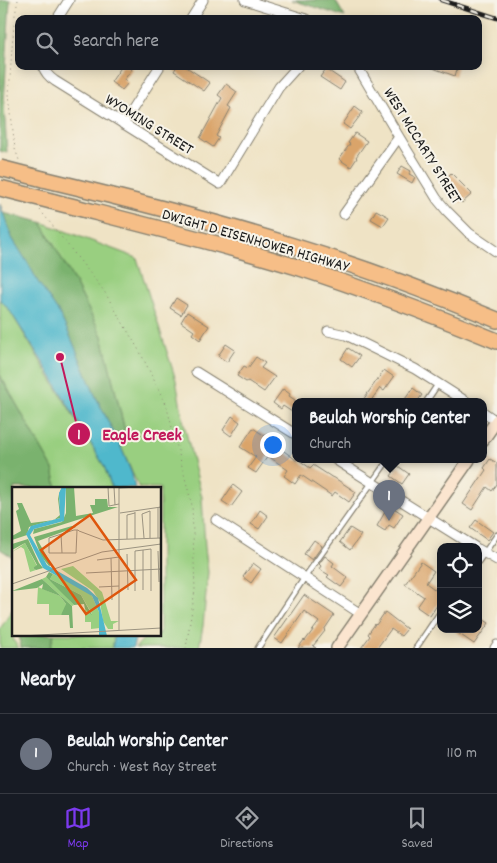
<!DOCTYPE html>
<meta charset="utf-8">
<style>
body{margin:0;font-family:Dekko,sans-serif;background:#242831;color:#f1f3f6}
.controls{position:absolute;right:15px;bottom:15px;display:grid;overflow:hidden;border-radius:10px;box-shadow:0 2px 12px #0003}
.controls button{width:45px;height:45px;display:grid;place-items:center;padding:0;border:0;border-bottom:1px solid #363941;background:#171b24;color:#f1f3f6;font:25px sans-serif}
.you{position:absolute;left:272px;top:444px;width:18px;height:18px;margin:-12px;border:4px solid #fff;border-radius:50%;background:#1a73e8;box-shadow:0 0 0 8px #1a73e833}
.badge{display:grid;place-items:center;width:32px;height:32px;border-radius:50%;background:#7c3aed;color:#fff;font-size:16px;font-weight:700}
.pin{position:absolute;translate:-50% -41px;filter:drop-shadow(0 1px 2px #0008)}
.pin::after{content:'';position:absolute;top:26px;width:18px;height:15px;background:inherit;clip-path:polygon(0 0,100% 0,50% 100%)}
.popup{position:absolute;left:292px;top:398px;width:195px;height:65px;box-sizing:border-box;display:grid;place-content:center;border-radius:10px;background:#171b24;filter:drop-shadow(0 1px 4px #0005);font-size:16px;white-space:nowrap;color:#9ea1a6}
.popup b{font-size:19px;color:#f1f3f6}
.popup::after{content:'';position:absolute;left:50%;top:100%;margin-left:-10px;border:10px solid transparent;border-top-color:#171b24}
.list{margin:0;padding:0;list-style:none}
h2{display:flex;justify-content:space-between;align-items:center;height:65px;margin:0;padding:0 20px;font-size:21px}
h2 small{font-size:16px;font-weight:400;color:#9ea1a6}
.list li{display:grid;grid-template-columns:32px 1fr auto;gap:15px;align-items:center;box-sizing:border-box;height:80px;padding:0 20px;border-top:1px solid #363941}
.list b{display:block;font-size:19px;white-space:nowrap}
.list p{margin:0;font-size:16px;white-space:nowrap;color:#9ea1a6}
.list em{font-size:16px;font-style:normal;color:#9ea1a6}
.icon{flex:none;width:28px;height:28px;fill:none;stroke:currentColor;stroke-width:2;stroke-linecap:round;stroke-linejoin:round}
.map{position:relative;flex:none;width:497px;height:648px;overflow:hidden}
.search{position:absolute;background:#171b24;box-shadow:0 2px 12px #0003;left:15px;right:15px;top:15px;height:55px;display:flex;align-items:center;gap:12px;box-sizing:border-box;padding:0 18px;border-radius:10px;color:#9ea1a6;font-size:19px}
.sheet{height:145px;background:#171b24}
nav{display:flex;justify-content:space-around;align-items:center;box-sizing:border-box;height:70px;border-top:1px solid #363941;background:#171b24;font-size:14px;color:#9ea1a6}
nav a{display:grid;justify-items:center;gap:2px}
nav .on{color:#7c3aed}
.map>svg:first-child{display:block}
</style>
<div class="map">
<svg width="497" height="648" viewBox="0 0 497 648">
<rect width="100%" height="100%" fill="#f7f3e8"/>
<filter id="ink" filterUnits="userSpaceOnUse"><feTurbulence type="fractalNoise" baseFrequency=".02" numOctaves="2"/><feDisplacementMap in="SourceGraphic" scale="10" xChannelSelector="R" yChannelSelector="G"/><feConvolveMatrix kernelMatrix="1 2 1 2 8 2 1 2 1" color-interpolation-filters="sRGB"/></filter>
<filter id="wash" filterUnits="userSpaceOnUse"><feTurbulence type="fractalNoise" baseFrequency=".0096" numOctaves="4" result="noise"/><feDisplacementMap in="SourceGraphic" scale="20" xChannelSelector="R" yChannelSelector="G"/><feGaussianBlur stdDeviation="1.12" result="paint"/><feColorMatrix in="noise" values="0 0 0 0 0 0 0 0 0 0 0 0 0 0 0 0 0 1.4 0 .05"/><feComposite in="paint" operator="in"/></filter>
<g filter="url(#wash)">
<rect width="100%" height="100%" fill="#efe3c5"/>
<!-- green -->
<path fill="#99cf80" stroke="#5a764e" d="M41,222l96,36 39,122 8,44 18,73 3,50 3,25 -5,54 -4,22h-64l13,-14h12v-146h-21l-18,-41 4,-16 -23,-95 -29,-57z
M0,299l10,12 94,155 8,22h-55l-4,-19 -53,-94z
M14,607l-1,33 6,8h-19v-19z
M54,634h61l-3,14h-62z"/>
<!-- forest -->
<path fill="#7ab26e" stroke="#4b6745" d="M0,0h10l-6,104 3,49 -7,-2z
M292,0h43l10,17z
M3,213l38,9 32,57 29,57 23,95 -4,16 -26,-52 -23,-55 -13,-27 -21,-31 -9,-17 -17,-27z
M0,375l53,94 4,19h-43v70l-14,-9z
M19,634h35l-4,14h-29z"/>
<!-- water -->
<path fill="#4fb8cc" stroke="#366a74" d="M0,204l12,34 17,27 9,17 21,31 13,27 23,55 26,52 11,27 3,14h-23l-8,-22 -57,-97 -37,-58 -10,-12z
M115,634h21l-3,14h-21z"/>
<g id="blocks">
<!-- building -->
<path fill="#daa46a" d="M122,66h6l4,3 -8,11 4,3 -6,7 -11,-8z
M177,66h8l25,17 -6,8 -30,-20z
M431,66h27l-3,10 -25,-9z
M326,69l19,13 -5,8 -20,-13z
M226,84l11,8 -9,14 3,2 -15,28 3,2 -6,9 -13,-9 22,-40 -4,-3z
M355,106l8,6 -13,17 -7,-5z
M355,133l12,8 -11,16 1,1 -6,9 -12,-8 11,-15 -2,-1z
M402,166l9,5 -2,3 6,3 -3,6 -15,-9z
M451,173l21,21 -10,9 -20,-20z
M376,210l13,7 -6,9 -12,-7z
M176,298l11,7 -6,10 -11,-7z
M187,312l22,14 -9,14 -8,-6 2,-3 -13,-9z
M226,344l9,6 -8,12 -9,-6z
M348,348l12,8 -8,11 -11,-8z
M256,357l9,6 -4,5 14,9 -11,15 -16,-11 -2,1 -9,-6 7,-10 4,2z
M384,370l10,7 -10,14 -4,-3 -10,14h-4l-3,-2z
M413,388l9,7 -5,7h-14z
M283,389l7,5 -1,2 6,4v14l-12,-8 -2,3 -8,-6z
M232,416l8,6 -9,14 -8,-6z
M253,428l12,8 2,-1 9,6 -2,3 21,15v1h4l11,8 3,-3 20,13v-1l23,15 -7,10 -14,-10 -3,4 -31,-21 -6,9 -11,-8 4,-6 -20,-14 -12,17 -8,-5 8,-11 -16,-10z
M490,459l7,4v21l-5,7 -5,-4 -15,23 -9,-6 23,-34 -2,-2z
M398,466l11,8 -7,10 -11,-8z
M233,485l9,7 -11,15 -9,-6z
M389,505l14,9 -9,14 -5,-3 -4,6 -8,-5z
M260,510l8,6 -9,13 -8,-5z
M476,520l17,12 -6,8 -17,-12z
M350,528l11,7 -11,15 -10,-8z
M314,540l8,6 -10,14 -8,-6z
M325,556l9,7 -2,3 16,12 -7,9 -14,-10 2,-2 -10,-6 2,-3 -2,-2z
M421,562l13,9 -8,12 15,11v5l-11,17 -13,-9 7,-10 -19,-13z
M253,563l8,6 -10,14 -8,-6z
M304,595l30,20 -10,15 1,1 -12,15 3,2h-18l6,-8 1,1 14,-19 -15,-11 -22,32 -8,-5z
M385,612l22,17 -6,7 -10,-7 -14,19h-16l9,-12 -2,-2 7,-10 1,1z
M478,616l11,7 -15,21 -22,-15h26z"/>
</g>
</g>
<g filter="url(#ink)">
<use href="#blocks" fill-opacity="0" stroke="#868070" stroke-width="1"/>
<g fill="none" stroke-linecap="round" stroke-linejoin="round">
<defs>
<path id="service" d="M426,402l12,-18
M478,562l19,-27
M258,648l47,-71 83,-117
M416,648l25,-37"/>
<path id="minor" d="M245,0l61,19
M57,19l12,-19
M191,19l12,-19
M43,66c2,7 6,11 12,15l165,103 59,-97 19,-21
M357,66l42,71 38,62 10,12 22,22 28,19
M123,124l37,-58
M344,214l55,-77
M328,331l18,4 69,34 52,33
M196,372l99,62
M483,412l13,9
M336,460l139,87
M216,520l145,94
M478,549l19,11
M495,648l2,-3"/>
<path id="secondary" d="M483,440l14,-20
M337,648l132,-188"/>
<path id="motorway" d="M43,179c84,20 168,41 250,67 69,21 137,46 204,74
M51,201c82,21 165,41 246,66 68,22 134,47 200,74"/>
</defs>
<!-- service casing -->
<use href="#service" stroke="#868070" stroke-width="7"/>
<!-- minor casing -->
<use href="#minor" stroke="#868070" stroke-width="11"/>
<!-- secondary casing -->
<use href="#secondary" stroke="#868070" stroke-width="14"/>
<!-- motorway casing -->
<use href="#motorway" stroke="#868070" stroke-width="18"/>
<!-- path -->
<path stroke="#868070" stroke-width="1" stroke-dasharray="1 4" stroke-linecap="butt" d="M18,0l-3,15 -3,32 -3,48 6,54 4,11
M40,210l64,81 36,61 26,52 26,101 3,85 -9,58"/>
<!-- service -->
<use href="#service" stroke="#fff" stroke-width="4.5"/>
<!-- minor -->
<use href="#minor" stroke="#fff" stroke-width="9"/>
<!-- secondary -->
<use href="#secondary" stroke="#fbe5cf" stroke-width="11"/>
<!-- motorway -->
<use href="#motorway" stroke="#f6be87" stroke-width="15"/>
<defs>
<path id="rail" d="M441,0l56,18"/>
</defs>
<!-- rail casing -->
<use href="#rail" stroke="#1c1c1c" stroke-width="4.5"/>
<!-- rail -->
<use href="#rail" stroke="#f7f3e8" stroke-width="2.5" stroke-dasharray="8" stroke-linecap="butt"/>
<defs>
<path id="motorway-bridge" d="M0,168l43,11
M0,188l51,13"/>
</defs>
<!-- motorway-bridge casing -->
<use href="#motorway-bridge" stroke="#868070" stroke-width="18" stroke-linecap="butt"/>
<!-- motorway-bridge -->
<use href="#motorway-bridge" stroke="#f6be87" stroke-width="15"/>
</g>
</g>
<g text-anchor="middle" stroke-width="4" stroke-linejoin="round" paint-order="stroke">
<!-- street labels -->
<g font-size="16" fill="#1c1c1c" stroke="#f7f3e8">
<text transform="translate(150 123) rotate(32)" y="6">WYOMING STREET</text>
<text transform="translate(424 145) rotate(58)" y="6">WEST MCCARTY STREET</text>
<text transform="translate(256 239) rotate(16)" y="6">DWIGHT D EISENHOWER HIGHWAY</text>
</g>
</g>
<!-- overview -->
<g transform="translate(12 487)">
<rect width="149" height="149" fill="#efe3c5"/>
<path d="M13,56l12,23 -4,2 3,2 -6,2 -6,-23 -3,-2 -9,5zM61,79l29,26 9,29h8l-6,3v5h-5l-5,-8 -3,-19 -7,-11 -32,-22zM41,87l31,15 8,7 7,16 1,16 -9,1v-7h-6v-13l7,5 -11,-19 -31,-16zM34,90l14,13 14,15 -2,1 -30,-27zM26,100l22,9 6,8 -1,7 -4,4h-12v-11h-12z" fill="#99cf80"/>
<path d="M50,0l-3,13 2,14 -1,4 -31,9 -2,8 -15,5v-4l9,-5 -5,-20 3,-2 -2,-6h5l9,20 23,-3 6,-5 -2,-16 1,-5zM54,0h8l2,29 17,-3 -3,-8h5v-6h12l1,8h10l-85,27 1,-5 28,-7 4,-9zM60,39l4,1 -38,14 14,24 -3,1 -8,-10 -7,-19zM16,52l11,24 4,5 -7,2 -3,-2 4,-3 -12,-22 -13,7v-6zM37,85l4,2 -3,5 31,16 11,20 -7,-6 -1,-5 -10,1 -28,-28zM30,92l30,27 1,22h-3l-1,-13h-8l5,-11 -6,-8 -18,-7 1,-5 -6,4 -25,3z" fill="#7ab26e"/>
<path d="M50,0h4l-2,34 -30,8 -4,6 17,30 40,23 11,10 9,38h-8v-24l-7,-16 -49,-28 -17,-34 5,-8 29,-8 -1,-25z" fill="#4fb8cc"/>
<path fill="none" stroke="#9b9381" stroke-width="1" d="M96,0l1,19 10,-2M102,0l1,18M107,0v143M107,1l19,-1M146,20v31M138,24v27M123,25v27M108,26l41,-6M65,43l-1,23h-27v-15l25,-8h4l1,1 24,9 58,-2M49,47l1,19M132,51l-2,-24 8,-3M115,52v-24l8,-2M146,64l1,31M115,67l1,36M99,71l1,42M85,73l22,-3M74,86l75,-4M0,97l90,-32 59,-8M87,100l20,-1M131,103v-40M123,104v-40l16,-2v42M10,149l139,-8"/>
<path fill="#de560d" fill-opacity="0.15" stroke="#de560d" stroke-width="2.5" d="M78,28l46,65 -50,34 -45,-64z"/>
<rect width="149" height="149" fill="none" stroke="#1c1c1c" stroke-width="2.5"/>
</g>
<!-- callouts -->
<path fill="none" stroke="#c2185b" stroke-width="2" d="M60 357L79 434"/>
<g fill="#c2185b" stroke="#f7f3e8" stroke-width="2">
<circle cx="60" cy="357" r="5"/>
<circle cx="79" cy="434" r="12"/>
</g>
<g font-size="15" text-anchor="middle" font-weight="bold" fill="#fff">
<text x="79" y="439">1</text>
</g>
<g font-size="18" text-anchor="middle" font-weight="bold" fill="#c2185b" stroke="#f7f3e8" stroke-width="4" stroke-linejoin="round" paint-order="stroke">
<text x="142" y="440">Eagle Creek</text>
</g>
</svg>
<div class="controls">
<button><svg class="icon" aria-label="locate" viewBox="0 0 24 24"><circle cx="12" cy="12" r="6"/><path d="M12 2v4M12 18v4M2 12h4M18 12h4"/></svg></button>
<button><svg class="icon" aria-label="layers" viewBox="0 0 24 24"><path d="M12 4l9 5-9 5-9-5zM3 14l9 5 9-5"/></svg></button>
</div>
<div class="you"></div>
<div class="pin badge" style="left:389px;top:521px;background:#6b7280">1</div>
<div class="popup"><b>Beulah Worship Center</b>Church</div>
<div class="search"><svg class="icon" aria-label="search" viewBox="0 0 24 24"><circle cx="10" cy="10" r="6"/><path d="M15 15l6 6"/></svg>Search here</div>
</div>
<section class="sheet">
<h2>Nearby<small></small></h2>
<ul class="list">
<li><span class="badge" style="background:#6b7280">1</span><div><b>Beulah Worship Center</b><p>Church · West Ray Street</p></div><em>110 m</em></li>
</ul>
</section>
<nav>
<a class="on"><svg class="icon" aria-label="map" viewBox="0 0 24 24"><path d="M3 6l6-2 6 2 6-2v14l-6 2-6-2-6 2zM9 4v14M15 6v14"/></svg>Map</a>
<a><svg class="icon" aria-label="directions" viewBox="0 0 24 24"><path d="M12 3l9 9-9 9-9-9zM9 14v-3h6M13 9l2 2-2 2"/></svg>Directions</a>
<a><svg class="icon" aria-label="saved" viewBox="0 0 24 24"><path d="M7 4h10v16l-5-4-5 4z"/></svg>Saved</a>
</nav>
